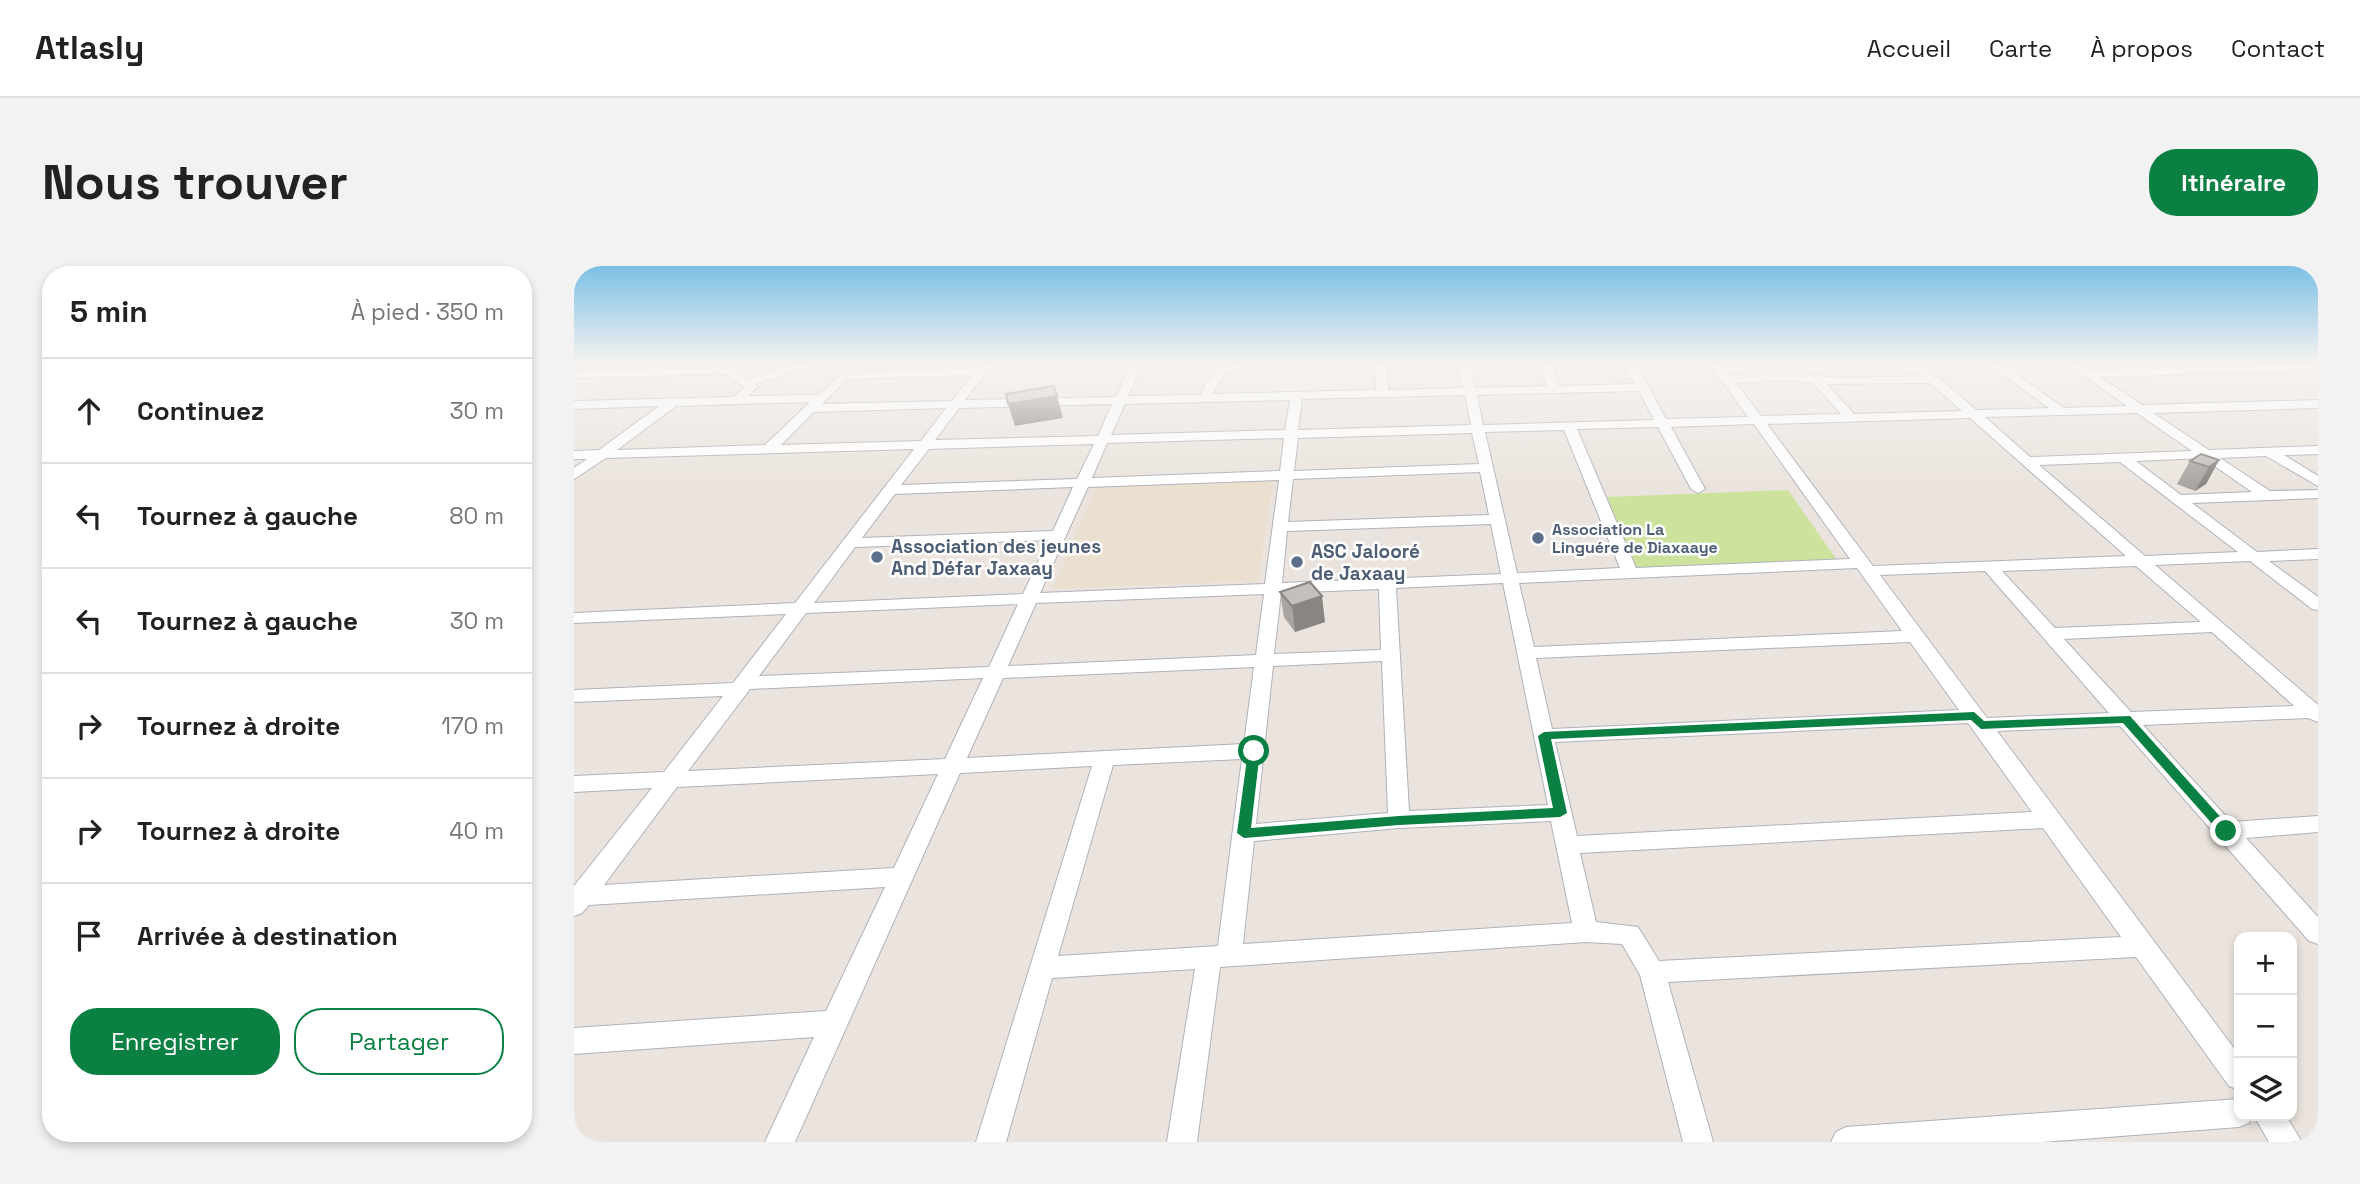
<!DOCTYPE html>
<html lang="fr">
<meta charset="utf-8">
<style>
body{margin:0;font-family:"Space Grotesk",sans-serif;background:#f2f2f2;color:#222}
.controls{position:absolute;right:21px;bottom:21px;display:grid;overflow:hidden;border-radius:14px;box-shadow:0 4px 10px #0003}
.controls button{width:63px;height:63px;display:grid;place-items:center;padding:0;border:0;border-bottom:2px solid #e0e0e0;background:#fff;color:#222;font:35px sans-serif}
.stop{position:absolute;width:21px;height:21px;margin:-16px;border:5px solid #0b8043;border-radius:50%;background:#fff}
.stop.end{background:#0b8043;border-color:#fff;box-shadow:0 2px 7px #0008}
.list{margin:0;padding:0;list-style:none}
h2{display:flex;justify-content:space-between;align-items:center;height:91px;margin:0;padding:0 28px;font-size:30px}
h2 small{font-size:23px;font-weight:400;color:#767676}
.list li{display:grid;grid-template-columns:46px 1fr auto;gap:21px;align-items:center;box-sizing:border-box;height:105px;padding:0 28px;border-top:2px solid #e0e0e0}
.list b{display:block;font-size:26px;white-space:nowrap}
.list em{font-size:23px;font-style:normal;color:#767676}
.actions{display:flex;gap:14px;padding:21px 28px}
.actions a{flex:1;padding:16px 0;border:2px solid #0b8043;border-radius:28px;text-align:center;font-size:24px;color:#0b8043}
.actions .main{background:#0b8043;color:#fff}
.icon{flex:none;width:38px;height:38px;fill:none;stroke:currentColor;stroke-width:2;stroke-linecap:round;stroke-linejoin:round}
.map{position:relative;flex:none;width:1744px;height:876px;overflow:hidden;border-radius:28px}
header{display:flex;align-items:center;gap:42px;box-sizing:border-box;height:98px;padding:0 35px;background:#fff;border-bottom:2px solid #e0e0e0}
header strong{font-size:33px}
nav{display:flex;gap:38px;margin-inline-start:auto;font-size:24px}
.intro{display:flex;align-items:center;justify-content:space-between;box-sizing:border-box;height:168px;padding:0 42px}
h1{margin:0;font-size:49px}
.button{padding:18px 32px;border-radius:28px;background:#0b8043;color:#fff;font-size:24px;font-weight:700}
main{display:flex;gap:42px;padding:0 42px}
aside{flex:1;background:#fff;border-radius:28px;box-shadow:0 4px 10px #0003}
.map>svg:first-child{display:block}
</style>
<header>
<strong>Atlasly</strong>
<nav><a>Accueil</a><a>Carte</a><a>À propos</a><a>Contact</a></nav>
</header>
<div class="intro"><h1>Nous trouver</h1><a class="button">Itinéraire</a></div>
<main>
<aside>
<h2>5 min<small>À pied · 350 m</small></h2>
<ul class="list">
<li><svg class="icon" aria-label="ahead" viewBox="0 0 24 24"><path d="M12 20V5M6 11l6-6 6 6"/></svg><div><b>Continuez</b></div><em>30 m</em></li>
<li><svg class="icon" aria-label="left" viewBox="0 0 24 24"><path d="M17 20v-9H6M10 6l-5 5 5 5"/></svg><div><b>Tournez à gauche</b></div><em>80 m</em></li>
<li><svg class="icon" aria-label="left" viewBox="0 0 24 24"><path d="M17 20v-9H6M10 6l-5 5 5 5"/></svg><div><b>Tournez à gauche</b></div><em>30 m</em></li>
<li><svg class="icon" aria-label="right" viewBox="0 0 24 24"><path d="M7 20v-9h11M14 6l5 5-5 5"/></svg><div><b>Tournez à droite</b></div><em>170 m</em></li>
<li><svg class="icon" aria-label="right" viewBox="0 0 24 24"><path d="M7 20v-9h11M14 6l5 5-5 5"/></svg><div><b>Tournez à droite</b></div><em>40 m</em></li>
<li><svg class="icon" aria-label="arrive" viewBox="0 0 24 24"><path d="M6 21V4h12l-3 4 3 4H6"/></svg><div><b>Arrivée à destination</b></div></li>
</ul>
<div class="actions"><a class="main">Enregistrer</a><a>Partager</a></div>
</aside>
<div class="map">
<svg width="1744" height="876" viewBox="0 0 1744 876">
<rect width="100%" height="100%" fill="#ebe4de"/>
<!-- education -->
<path fill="#ebdfcf" d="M699,214l-15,101 -206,8 45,-103z"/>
<!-- pitch -->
<path fill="#cde39d" d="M1214,224l49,70 -202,8 -28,-71z"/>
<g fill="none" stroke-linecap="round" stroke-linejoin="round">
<defs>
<path id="minor" d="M224,98h19l-62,20 3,3 -10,9 70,-1 26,-22 133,-5 3,-4h39l-6,3 -24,1 -24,32 151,-3 15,-33h12l-15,32 73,-1c9,-25 23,-31 48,-31l-27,13 -9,17 163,-4 -1,-26h12l1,26 75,-2 -5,-24h12l5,24 72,-2 -7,-22h12l7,22 76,-2 -11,-20h12l30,55 82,-2 -38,-53h12l9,12 59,-2 52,4 81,-2 -13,-12h13l53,46 73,-2 -61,-44h14l62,44 63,-2 -60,-42h14l9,6 228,-6v6l-218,7 42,28 176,-5v8l-165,5 56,37 109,-4v8l-34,1 34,21v10l-52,-30 -46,2 50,33 48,-1v8l-126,5 65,49 61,-3v10l-49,2 49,36v13l-6,-1 -62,-48 -95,4 163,140v17l-10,-4 -165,7 88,97 87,-6v16l-72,6 72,79v27l-9,-3 -189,-215 -123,5 242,324v35l-10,-4 -93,-129 -468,25 45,160h-30l-43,-167 -18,-31 -36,-2 -366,25 -23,175h-30l28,-173 -143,9 -46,164h-30l116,-376 -132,7 -165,369h-30l49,-105 -240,17v-26l252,-17 59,-124 -296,18 -7,8 -8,3v-30l78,-98 -78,4v-16l90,-4 59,-76 -149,6v-12l159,-7 53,-69 -212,9v-10l221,-10 119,-154 -308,9 -32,21v-11l13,-9h-13v-8l25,-1 60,-44 -85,3v-8l159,-4 12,-10 -20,-13 -151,4v-6l153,-5 20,12zM398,109l-20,26 -130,3 25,-25zM1216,114l23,3 28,31 -80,2 -25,-33zM1356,117l32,28 -108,3 -27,-30zM1065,125l15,29 -171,5 -6,-30zM891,129l6,30 -173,5 4,-31zM716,134l-5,30 -174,5 14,-31zM236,136l-45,43 -148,5 59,-44zM538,138l-14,32 -163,4 24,-32zM372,142l-25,33 -140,4 33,-33zM1563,147l55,38 -162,6 -45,-40zM1396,152l156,138 -253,10 -106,-142zM1180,158l96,135 -214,9 -59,-139 81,-2 33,62 7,4 7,-4 -34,-62zM990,164l56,138 -103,5 -32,-141zM898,167l7,31 -185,7 4,-33zM710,172l-4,33 -188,7 15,-35zM520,178l-17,35 -176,6 28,-36zM1629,192l49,34 -71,3 -45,-34zM1546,196l118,90 -93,4 -106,-91zM906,206l9,43 -201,7 5,-43zM705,214l-14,104 -225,9 48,-106zM499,221l-20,44 -191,7 33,-44zM917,258l10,50 -219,9 5,-52zM474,274l-25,54 -209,9 41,-56zM1562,300l65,56 -146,6 -53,-57zM1283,302l45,63 -368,16 -15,-64zM1411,305l124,142 -122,5 -107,-143zM929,317l45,222 -139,6 -13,-223zM805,323l2,61 -107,4 7,-61zM690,328l-8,61 -248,11 28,-63zM444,338l-29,63 -230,9 47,-63zM1638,366l82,74 -163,6 -67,-73zM1336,376l49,68 -407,19 -16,-71zM808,395l6,152 -132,11 17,-158zM680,401l-10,77 -277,14 36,-80zM409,412l-38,81 -257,12 62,-82zM1394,457l64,89 -455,24 -22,-94zM668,493l-24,187 -160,10 55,-191zM364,508l-44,94 -290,17 73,-98zM977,555l21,102 -329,21 11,-103 145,-13zM1469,562l78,109 -462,24 -21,-34 -42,-5 -16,-69z
M1665,833v17h13l-3,7 -10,4 -197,15h-211l5,-10 10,-5z
M1680,850h32l16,26h-33z"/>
</defs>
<!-- minor casing -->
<use href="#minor" stroke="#afb2ba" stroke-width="2"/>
<!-- minor -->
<use href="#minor" fill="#fff" fill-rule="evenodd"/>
</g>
<!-- wall -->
<path fill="#a9a4a0" d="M1645,194l-13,24 -11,7 -18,-7 13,-23z
M706,326l45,30 -30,10 -11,-15z"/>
<!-- shaded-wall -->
<path fill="#898682" d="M483,130l6,22 -48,8 -7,-22z
M1645,194l-13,24 -11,7 14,-24z
M748,330l3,26 -30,10 -3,-26z"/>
<!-- building -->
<path fill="#c4bfba" stroke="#898682" stroke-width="2" d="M480,120l3,10 -49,8 -2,-10z
M1627,188l18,6 -10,7 -19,-6z
M736,316l12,14 -30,10 -12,-14z"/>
<!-- sky -->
<linearGradient id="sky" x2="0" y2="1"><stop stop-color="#7cc0e6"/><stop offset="0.44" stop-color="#f6f3f0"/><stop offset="1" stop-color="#f6f3f0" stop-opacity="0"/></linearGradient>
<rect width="1744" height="221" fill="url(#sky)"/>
<!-- route -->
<path fill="#0b8043" d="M1400,446l10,9 146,-5 103,115 -2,4h-9l-99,-112 -142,6 -10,-9 -420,19 16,74 -7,4 -161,8 -155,13 -7,-5 11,-82 6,-4 6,4 -9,77 148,-12 154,-8 -15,-72 6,-4z"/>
<!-- markers -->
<g fill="#5c6f8a" stroke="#fff" stroke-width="2.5">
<circle cx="964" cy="272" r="7"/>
<circle cx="303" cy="291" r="7"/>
<circle cx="723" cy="296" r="7"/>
</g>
<g text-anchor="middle" stroke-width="5" stroke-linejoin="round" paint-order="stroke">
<!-- far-service labels -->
<g font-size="16" font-weight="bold" fill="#4e5e75" stroke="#fff" text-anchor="start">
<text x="978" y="269">Association La<tspan x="978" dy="18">Linguére de Diaxaaye</tspan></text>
</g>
<!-- service labels -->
<g font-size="19" font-weight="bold" fill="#4e5e75" stroke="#fff" text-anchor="start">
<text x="317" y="287">Association des jeunes<tspan x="317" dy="22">And Défar Jaxaay</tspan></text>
<text x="737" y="292">ASC Jalooré<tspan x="737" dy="22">de Jaxaay</tspan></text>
</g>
</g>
</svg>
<div class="controls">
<button>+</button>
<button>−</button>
<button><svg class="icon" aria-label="layers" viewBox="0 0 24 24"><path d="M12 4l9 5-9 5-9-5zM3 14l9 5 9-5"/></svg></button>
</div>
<div class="stop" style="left:680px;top:485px"></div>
<div class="stop end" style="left:1652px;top:565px"></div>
</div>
</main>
